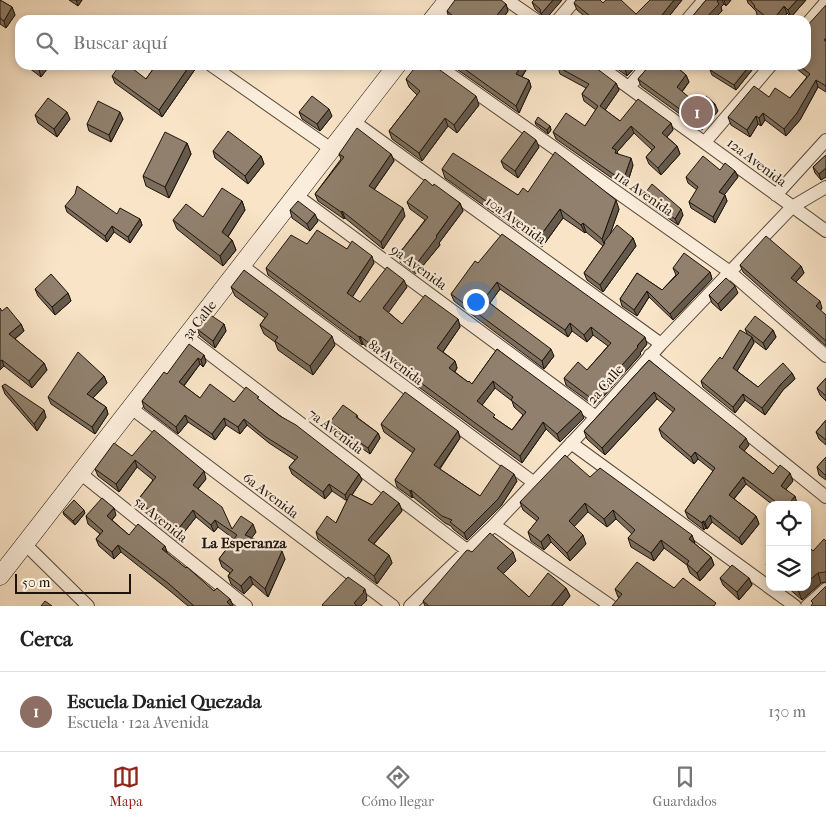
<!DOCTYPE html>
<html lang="es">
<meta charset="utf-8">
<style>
body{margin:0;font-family:"IM FELL French Canon",serif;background:#f6f6f6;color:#222}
.controls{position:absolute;right:15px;bottom:15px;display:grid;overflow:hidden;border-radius:10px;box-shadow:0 2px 8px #0003}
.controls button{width:45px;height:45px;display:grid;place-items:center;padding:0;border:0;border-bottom:1px solid #e0e0e0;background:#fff;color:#222;font:25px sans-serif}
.scale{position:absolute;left:15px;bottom:12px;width:116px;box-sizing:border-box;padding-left:5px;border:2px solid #1e140b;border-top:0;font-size:14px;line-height:18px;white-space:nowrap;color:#1e140b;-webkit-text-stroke:4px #fbeddb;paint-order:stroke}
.you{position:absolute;left:475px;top:301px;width:18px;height:18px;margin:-12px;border:4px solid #fff;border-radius:50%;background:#1a73e8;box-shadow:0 0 0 8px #1a73e833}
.badge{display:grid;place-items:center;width:32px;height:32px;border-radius:50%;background:#8f2418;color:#fff;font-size:16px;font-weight:700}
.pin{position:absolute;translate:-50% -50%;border:2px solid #fff;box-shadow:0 1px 5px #0006}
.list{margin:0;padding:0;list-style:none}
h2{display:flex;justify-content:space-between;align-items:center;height:65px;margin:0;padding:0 20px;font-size:21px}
h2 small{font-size:16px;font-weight:400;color:#767676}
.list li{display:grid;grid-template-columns:32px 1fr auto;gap:15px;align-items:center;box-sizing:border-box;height:80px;padding:0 20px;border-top:1px solid #e0e0e0}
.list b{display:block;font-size:19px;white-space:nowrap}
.list p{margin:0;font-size:16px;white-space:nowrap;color:#767676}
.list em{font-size:16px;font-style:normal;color:#767676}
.icon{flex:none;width:28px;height:28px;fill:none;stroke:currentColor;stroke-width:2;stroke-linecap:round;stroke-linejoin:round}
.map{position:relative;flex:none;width:826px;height:606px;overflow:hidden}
.search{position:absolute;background:#fff;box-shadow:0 2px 8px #0003;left:15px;right:15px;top:15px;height:55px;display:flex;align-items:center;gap:12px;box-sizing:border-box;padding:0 18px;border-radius:15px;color:#767676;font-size:19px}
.sheet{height:145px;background:#fff}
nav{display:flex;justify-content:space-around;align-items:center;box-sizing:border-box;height:70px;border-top:1px solid #e0e0e0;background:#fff;font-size:14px;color:#767676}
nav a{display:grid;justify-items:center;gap:2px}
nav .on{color:#8f2418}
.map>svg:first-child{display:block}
</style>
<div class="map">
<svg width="826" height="606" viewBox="0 0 826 606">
<rect width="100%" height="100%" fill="#f9e4c7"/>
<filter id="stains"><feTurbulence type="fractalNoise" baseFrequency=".004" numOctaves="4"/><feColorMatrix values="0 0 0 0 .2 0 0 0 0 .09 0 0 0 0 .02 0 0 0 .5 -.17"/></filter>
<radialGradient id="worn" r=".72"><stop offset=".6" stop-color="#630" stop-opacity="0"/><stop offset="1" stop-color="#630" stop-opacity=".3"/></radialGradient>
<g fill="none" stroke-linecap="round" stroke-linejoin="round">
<defs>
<path id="street" d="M507,0l29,20
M558,20l17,-20
M687,20l17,-20
M806,25l20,-23
M211,65l120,84
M437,65l293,207 96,84
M598,65l228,166
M629,87l19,-22
M353,121l308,223
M705,142l66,-77
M296,195l300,222
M776,195l50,-55
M241,265l292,217
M186,336l282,215
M650,355l176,142
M131,408l262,198
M571,443l224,163
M80,473l166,133
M494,525l117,81
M25,544l63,62
M410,606l84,-81 102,-108 65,-73 131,-137 34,-20
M807,606l19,-17"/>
<path id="secondary" d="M432,20l16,-20
M0,576l397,-511"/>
</defs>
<!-- street casing -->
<use href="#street" stroke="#55483a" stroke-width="14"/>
<!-- secondary casing -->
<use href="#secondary" stroke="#1e140b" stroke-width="19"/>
<!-- street -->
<use href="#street" stroke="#fbeddb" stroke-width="12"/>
<!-- secondary -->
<use href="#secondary" stroke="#fbeddb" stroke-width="18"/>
</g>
<!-- wall -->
<path fill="#7c6e5e" stroke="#1e140b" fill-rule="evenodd" d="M0,0l12,7 3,8 -9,13 -6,-4z
M69,0h13l-4,6z
M562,0l-18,20 -2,-5 -7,-6 -3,-7z
M650,0h32l-16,20h-77l-12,-10 -3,-7h29l33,11z
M706,0h25l-5,6 -2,-2 -3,3 1,4 -9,9h-27l5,-2z
M747,0h59l-15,17 -4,-4 -5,7h-18l-7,-5 -1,-4 -8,-8z
M506,4l2,7 -6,9h-50l-3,-2 -2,-7z
M826,5v87l-8,-5 -18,33 -14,16 -21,-16 -4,6 -3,-2 -8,13 -19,-12 -3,-8 41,-20 21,1 17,-21 -15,-12h14z
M25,65h25l-9,12z
M156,65h42l-36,52 -47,-34 -3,-7 34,3z
M451,65h78l-7,12 7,3 2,7 -12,26z
M612,65h25l-10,11z
M650,65h34l-4,5 6,5 3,7 -7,10 16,13 20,6 -16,19 -61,-44 -3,-7z
M756,65l-20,25 -24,-15 -2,-5z
M558,67l58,16 3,7 -14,20 15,11 51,2 2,7 -6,7 10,9 3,8 -19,21 -12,-11 -3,-7 6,-7 -18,-17 -17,19 1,2 15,11 -7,23 -70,-49 -3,-7 32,-6 11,-16 -12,-9 -2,-7 4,-6 -26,-14z
M406,79l73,26 -22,28 -9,-7 -26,35 -30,-22 -3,-8 28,-36 -8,-8z
M299,112l33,4 -12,15 -18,-12z
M35,115l35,4 -13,18 -19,-14z
M123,119l-12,23 -22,-11 -2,-7z
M535,122l15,4 1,4 -3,4 -12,-9z
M187,143l4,11 -22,44 -23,-12 -3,-10z
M539,147l-21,31 -14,-10 -3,-7z
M213,151l48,5 3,8 -16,20 -33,-26z
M339,154h52l3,7 -20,29 31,26 -22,33 -38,-31 -1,1 -26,-18 -3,-7 26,-35z
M826,155v22l-5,3 -6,-7 -2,-6z
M442,169l76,26 10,-3 91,17 -9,25 23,4 3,8 -33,46 -16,-12 -3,-7 19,-27 -17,-14 -1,1 -22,-15 -21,29 -97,-69z
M720,170l15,1 3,6 -14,17 3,7 -12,22 -24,-15 -2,-6 8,-12 -9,-7 -2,-6z
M433,186l27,17 3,8 -24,32 1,2 -24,29 -16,-12 -2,-7 27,-35 -15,-11 -3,-7z
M643,196l40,19 -5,10 -33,-23z
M242,201l3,9 -17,27 4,3 4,10 -13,16 -46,-37 -4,-9 30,-3z
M65,206l75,13 2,6 -12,18 -16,-11 -7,10 -40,-30z
M290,210l28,11 -8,10 -18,-13z
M307,244l40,5 27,14 -22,34 8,5 47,-15 -19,25 14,12 56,-5 2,8 -17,25 12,9 2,7 -2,4 13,10 4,2 25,-35 87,69 -24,24 -14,-13 -24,34 -106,-78 -2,-4 -36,-28 -2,2 -13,-11 -1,1 -94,-70 -2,-7zM495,388l17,13 2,6 9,8 -11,15 -16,-11 -14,-14z
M478,263l169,81 -7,9 1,1 -46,52 -29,-21 -2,-7 23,-8 21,-24 -15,-11 -6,7 -15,-11 -4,6 -68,-48 -10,14 64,53 -10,13 -90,-68 -3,-7z
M740,265l61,1 3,7 -8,9 26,26 -2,3 6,4v31l-83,-74z
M673,268l37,4 2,7 -39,41 -24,-23 -12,19 -15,-10 -2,-7 17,-26 25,17 14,-15z
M231,287l104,58 -22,30 -35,-25 -3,-8 -11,-8 -4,-9 5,-7 -30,-22z
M35,289l33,4 3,8 -16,14 -17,-19z
M738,293l-17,18 -9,-8 -3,-8z
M2,311l19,13 3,7 -9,8 29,24 3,7 -15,18 -28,-22 -4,4z
M224,324l2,7 -11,17 -15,-12 -3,-7z
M745,329l28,1 3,7 -10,13 -13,-10 1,3 -17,28 21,16 34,-14 3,6 -12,11 -18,25 -20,-15 -10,13 -32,-26 -2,-6 46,-47z
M204,355l2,7 -3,5 -3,-3 -16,22 16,12 34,4 26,-1 99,73 3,6 -10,15 20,10 27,-2 3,8 -28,33 15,11 3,8 -15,21 -59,-45 -2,-7 20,-9 11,-22 -15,-10 -7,8 -33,-25 -3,-7 6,-7 -26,-17 -22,-18 -7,9 -14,-9 -11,15 -27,-18 -10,12 -34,-26 -2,-7 25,-27z
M649,360l100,85 -5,6 29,23 20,7 -7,8 11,14 -1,2h-23l-27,-21 -12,15 22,17 3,8 -17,21 -30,-23 -5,7 -1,-1 -2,2 -16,-12 -3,-7 28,-40 -15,-12 -4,5 -32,-27 -3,-8 14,-17 -16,-13 -52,56 -18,-16 -3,-8z
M104,376l3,7 -14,15 13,9 2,7 -13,20 -44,-30 -3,-7z
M826,378v23l-6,-6 -3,-7z
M2,386l44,31 -9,14 -32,-37z
M357,415l1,3 20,15 2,5 -10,16 -37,-26 -3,-6z
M826,420v25l-7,-6 -3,-7z
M381,424l77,7 2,7 -20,31 40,27 37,-15 -16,25 -34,34 -14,-11 -2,-3 -6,-3 -32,-26 -1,1 -15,-11 -2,-7 18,-27 -29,-21z
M132,456l74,23 -8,10 34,40 24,3 -5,6 34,21 -17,38 -15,-13 -9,10 -13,-10 -3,-8 2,-3 -8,-6 -3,-8 15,-20 -16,-12 -4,5 -18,-15 -19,24 -26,-22 -2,-3 -10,-7 -2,-8 16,-21 -16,-13 -18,25 -21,-16 -3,-7z
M826,457v23l-7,-5 -2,-8z
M590,477l104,66 17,14 3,8 -14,16 -10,-8 -3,-8 -23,-17 -10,13 -23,-14 -3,-9 4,-4 -16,-15 -9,8 -19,-15 -14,14 12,18 -16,17 -19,-19 -7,8 -13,-9 -3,-9 9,-11 -14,-11 -3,-8z
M63,512l22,1 -10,12 -11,-10z
M116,515l-4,5 17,15 36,11 2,7 47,38 16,8 3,7h-45l-18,-15 -49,-39 -7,7 -15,-13 -3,-7 4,-5 -12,-10 -2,-8z
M826,541v41l-5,1 -19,17 -15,-13h20l6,-36z
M472,552l44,9 -13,13 26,23 37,-9 4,8 -8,10h-137l-2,-5z
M770,560v13l-4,-9z
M720,578h29l3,7 -13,15 -16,-15z
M674,588l-55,10 -1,-1 -3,-8z"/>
<!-- shaded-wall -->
<path fill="#655a4c" stroke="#1e140b" d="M76,0h6l-4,6z
M553,0h9l-17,20h-1l-3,-6z
M674,0h8l-16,20h-8z
M718,0h4l2,4 -3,3 1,4 -9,9h-9z
M724,0h7l-5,6z
M797,0h9l-15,17 -3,-7z
M506,4l2,7 -6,9h-9z
M784,6l3,7 -5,7h-9z
M12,7l3,8 -9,13 -2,-7z
M42,65h8l-9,12 -2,-7z
M190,65h8l-36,52 -3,-7z
M522,65h7l-10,16 -3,-7z
M628,65h9l-10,11 -2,-7z
M675,65h9l-7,8 -2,-7z
M750,65h6l-20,25 -2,-5z
M686,75l3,7 -10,13 -2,-8z
M529,80l2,7 -12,26 -3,-7z
M816,80l2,7 -18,33 -14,16 -2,-7z
M616,83l3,7 -16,23 -3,-7z
M476,96l3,9 -22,28 -3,-8z
M715,104l3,7 -16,19 -3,-7z
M329,109l3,7 -12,15 -3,-7z
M67,112l3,7 -13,18 -3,-8z
M120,112l3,7 -12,23 -2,-7z
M763,113l2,7 -4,6 -2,-8z
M756,116l2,8 -8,13 -3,-7z
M445,118l3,8 -26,35 -3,-8z
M671,123l2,7 -9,10 -2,-7z
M550,126l1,4 -3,4 -1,-4z
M631,126l3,7 -17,19 2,5 -2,3 -5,-12z
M536,140l3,7 -21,31 -3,-7z
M187,143l4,11 -22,44 -4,-11z
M677,146l3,8 -19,21 -3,-7z
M391,154l3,7 -23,33 -2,-8z
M261,156l3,8 -16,20 -3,-8z
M631,158l2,7 -7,23 -3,-7z
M826,168v9l-5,3 -2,-6z
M735,171l3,6 -16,21 -3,-6z
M725,195l2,6 -12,22 -2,-6z
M616,200l3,9 -13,37 -2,-4 2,6 -4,-9z
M242,201l3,9 -20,31 -3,-9z
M460,203l3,8 -24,32 1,2 -24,29 -2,-7z
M403,208l2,8 -22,33 -2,-7z
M560,209l3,9 -21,29 -4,-8z
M681,209l2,6 -5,10 -3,-6z
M342,211l3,7 -1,1 -3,-7z
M315,214l3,7 -8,10 -3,-7z
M140,219l2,6 -12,18 -2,-6z
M583,223l3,9 -1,1 -4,-8z
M112,226l2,6 -7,10 -2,-6z
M633,238l3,8 -33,46 -3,-7z
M232,240l4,10 -13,16 -3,-10z
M372,256l2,7 -24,38 -3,-8z
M801,266l3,7 -11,12 -2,-7z
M710,272l2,7 -39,41 -3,-6z
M404,280l3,7 -21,29 -3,-8z
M497,282l3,7 -13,18 -3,-8z
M735,286l3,7 -17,18 -3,-7z
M647,291l2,6 -12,19 -3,-6z
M68,293l3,8 -16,14 -3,-8z
M820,301l2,7 -4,6 -2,-8z
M458,319l2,8 -20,29 -3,-8z
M570,323l2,8 -4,6 -3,-7z
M21,324l3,7 -12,10 -3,-7z
M224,324l2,7 -11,17 -2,-7z
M591,327l2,8 -6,7 -3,-7z
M773,330l3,7 -10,13 -3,-7z
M332,336l3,9 -22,30 -3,-9z
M360,336l3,8 -1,1 -3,-8z
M645,337l2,7 -7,9 1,1 -46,52 -3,-7z
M752,337l2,6 -19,31 -2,-6z
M375,345l3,8 -2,2 -2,-8z
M551,349l3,7 -10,13 -2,-8z
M204,355l2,7 -3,5 -2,-7z
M198,358l2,6 -19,25 -2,-7z
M2,360l2,6 -4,4v-9z
M455,361l2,7 -5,7 -3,-7z
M44,363l3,7 -15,18 -3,-7z
M792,373l3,6 -12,11 -18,25 -3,-7 19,-24z
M104,376l3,7 -17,18 -3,-7z
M493,381l2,7 -15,20 -3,-7z
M654,392l3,7 -52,56 -3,-7z
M743,394l2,6 -10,13 -2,-6z
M106,407l2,7 -13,20 -3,-7z
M44,410l2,7 -9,14 -3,-7z
M581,411l3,7 -24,24 -3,-8z
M185,415l3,7 -10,12 -2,-7z
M224,418l2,7 -11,15 -3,-6z
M244,419l3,6 -7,9 -2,-7z
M543,422l3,7 -24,34 -2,-7z
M458,431l2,7 -23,34 -3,-7z
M378,433l2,5 -10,16 -2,-6z
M746,438l3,7 -7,9 -3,-7z
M695,452l3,7 -4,5 -3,-7z
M135,460l2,7 -18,25 -3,-8z
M204,471l2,8 -11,13 -2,-7z
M790,473l3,8 -10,12 -2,-7z
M359,474l3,6 -15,22 -2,-7z
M514,474l3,7 -16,25 -34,34 -3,-7z
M743,477l3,7 -15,18 -2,-7z
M329,484l3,7 -7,8 -2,-7z
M411,490l2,7 -1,1 -2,-7z
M795,496l2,7 -1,2h-8z
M399,503l3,8 -31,36 -3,-7z
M585,503l3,9 -16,17 -3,-8z
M114,508l2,7 -7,8 -2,-7z
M84,510l1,3 -10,12 -2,-4z
M193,510l3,7 -19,24 -2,-8z
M613,510l3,9 -9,8 -3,-8z
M710,515l2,7 -5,7 -2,-7z
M756,516l3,8 -17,21 -3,-7z
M215,520l3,7 -4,5 -3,-7z
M703,521l3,7 -2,2 -2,-7z
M253,524l3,8 -8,11 -3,-8z
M548,534l3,8 -7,8 -3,-8z
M583,535l3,9 -16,17 -3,-8z
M692,535l3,8 -6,-4z
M661,540l3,8 -10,13 -3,-8z
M118,545l3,7 -7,7 -2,-7z
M165,546l2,7 -5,-4z
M282,551l3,8 -17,38 -3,-8z
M513,552l3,9 -16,16 -3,-9z
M389,555l3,8 -15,21 -3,-8z
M711,557l3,8 -14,16 -3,-8z
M818,573l3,10 -19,17 -4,-10 4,-3h5v-5z
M250,576l3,8 -9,10 -3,-8z
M749,578l3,7 -13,15 -2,-8z
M566,588l4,8 -8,10h-11z
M365,589l2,8 -1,1 1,2 -6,6h-6l-1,-3z
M230,599l3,7h-5l-1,-4z"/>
<!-- building -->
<path fill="#90806d" stroke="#1e140b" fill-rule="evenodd" d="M0,0l12,7 -8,14 -4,-3z
M455,0h46l5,4 -13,16h-35l-11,-9z
M534,0h19l-12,14 -1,-5 -8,-7z
M576,0h24l3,3 3,-3h15l15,14 14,-14h24l-16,20h-63l-21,-17z
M706,0h12l-1,1 2,3 -15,16h-18l5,-2z
M750,0h47l-9,10 -4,-4 -11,14h-3l-16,-13 1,-1z
M826,5v33l-2,2 2,1v45l-10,-6 -19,33 -13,16 -21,-16 -4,5 -3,-2 -9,14 -19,-13 26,-31 15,11 6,-9 15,10 20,-24 -12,-9h8v-38z
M523,17l11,3h-12z
M32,65h10l-3,5z
M120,65h8l18,14 10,-14h34l-31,45 -47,-34z
M417,65h16l43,31 -22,29 -9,-7 -26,35 -30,-22 31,-40 -14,-12z
M459,65h63l-6,9 13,6 -13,26z
M559,65h33l24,18 -16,23 20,15 18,-22 33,24 -9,10 15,13 -19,22 -12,-11 9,-10 -24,-21 -19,22 4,2 -1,3 16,5 -8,23 -70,-49 13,-19 19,13 13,-20 -16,-12 7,-10 -31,-17z
M619,65h9l-3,4z
M650,65h25v1l11,9 -9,12 21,18 8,-9 9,8 -16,19 -61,-44z
M712,65h38l-16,20 -24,-15z
M312,96l17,13 -12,15 -18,-12z
M48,98l19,14 -13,17 -19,-14z
M98,101l22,11 -11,23 -22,-11z
M538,117l12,9 -3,4 -12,-8z
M357,128l34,26 -22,32 34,22 -22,34 -39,-31 -1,1 -26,-18 29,-37 -5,-3z
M228,131l33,25 -16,20 -32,-25z
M524,131l12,9 -21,31 -14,-10z
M165,132l22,11 -22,44 -22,-11z
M555,152l61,48 -14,39 -19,-16 -2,2 -21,-16 -22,30 -96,-70 11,-16 65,42 5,-7 5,4z
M826,155v13l-7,6 -6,-7z
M703,156l17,14 5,-7 10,8 -16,21 6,3 -12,22 -24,-15 9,-15 -12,-10z
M425,179l8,7 1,-2 26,19 -24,33 1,1 -23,30 -16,-12 30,-38 -21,-15z
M652,184l29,25 -6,10 -32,-23z
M77,186l40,28 3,-6 20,11 -12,18 -16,-11 -7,10 -40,-30 10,-12z
M222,188l20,13 -20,31 10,8 -12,16 -47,-36 13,-16 17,13z
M298,201l17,13 -8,10 -17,-14z
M617,225l16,13 -33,47 -16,-12 21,-30 -1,-1z
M317,230l30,19 5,-8 20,15 -25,37 13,9 27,-35 17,13 -21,28 19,16 23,-29 33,24 -21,29 18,13 -6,7 19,14 1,-1 3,3 25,-35 84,62 -24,23 -14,-12 -23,34 -107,-79 1,-1 -39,-31 -1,2 -14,-11 -1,1 -93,-69 25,-33 16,9zM493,381l20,16 -2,3 15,12 -14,18 -19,-13 2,-2 -18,-14z
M502,234l143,103 -8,9 1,1 -46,52 -28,-21 14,-16 9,8 24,-27 -20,-16 -7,8 -14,-12 -5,7 -68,-48 -13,17 67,50 -9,12 -91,-67 24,-33 3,2z
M766,236l35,30 -10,12 29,23 -4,5 10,9v26l-86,-76z
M684,253l26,19 -40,42 -23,-23 -13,19 -14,-11 17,-26 25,17 17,-17 -6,-5z
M244,270l88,66 -22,30 -35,-25 3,-4 -18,-12 8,-11 -37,-27z
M51,274l17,19 -16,14 -17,-18z
M726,278l9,8 -17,18 -9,-9z
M7,307l14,17 -12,10 35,29 -15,18 -27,-21 -2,1v-53l2,3z
M209,314l15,10 -11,17 -16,-12z
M755,316l18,14 -10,13 -18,-14z
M740,330l12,7 -19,31 25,19 25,-24 9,10 -11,11 -19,24 -19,-14 -10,13 -32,-26 19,-24 2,2z
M189,344l15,11 -3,5 -3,-2 -19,24 21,16 10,-14 24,18 12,-15 13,10 -2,1 23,18 16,9 63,49 -14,21 -16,-11 -6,8 -34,-25 9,-10 -32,-20 -22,-18 -6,8 -14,-9 -12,16 -27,-19 -9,12 -34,-26 22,-29 3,2z
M78,352l26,24 -17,18 19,13 -14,20 -44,-30z
M649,360l97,78 -7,9 34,27 7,-9 10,8 -9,13 14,10 -7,9h-8l-37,-28 -14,18 27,21 -17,22 -29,-23 -5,7 -2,-1 -1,2 -17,-12 30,-43 -20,-16 -4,5 -32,-28 16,-20 -21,-17 -52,56 -18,-17z
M826,378v18l-9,-8z
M5,384l39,26 -10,14 -32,-38z
M405,392l53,39 -24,34 46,31 21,-31 13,9 -16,25 -34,34 -14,-11 2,-2 -10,-4 -31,-26 -1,1 -15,-11 20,-31 -34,-25z
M343,405l14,10 -1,2 22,16 -10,15 -38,-26z
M826,420v20l-10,-8z
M154,430l50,41 -11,14 29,22 10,22 9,-13 12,8 -8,11 37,16 -17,38 -15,-13 -9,10 -13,-10 5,-6 -14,-11 18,-24 -22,-15 -4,5 -18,-15 -18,23 -27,-22 1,-1 -12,-9 19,-24 -21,-17 -19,24 -21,-15 19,-26 18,13z
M565,455l25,22 10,-9 92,67 -3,4 22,18 -14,16 -10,-9 2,-3 -28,-21 -10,13 -23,-15 7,-8 -22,-20 -9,9 -19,-16 -16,18 14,14 -16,18 -19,-19 -7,8 -13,-10 11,-14 -19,-16z
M826,457v19l-9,-9z
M383,491l16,12 -31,37 21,15 -15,21 -58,-44 11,-16 9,7 14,-29 22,11z
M102,498l12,10 -7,8 22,19 9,-11 27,22 -3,3 24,19 1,-1 27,24 3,-3 13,11 -3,3 4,4h-37l-26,-23 -50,-38 -6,7 -16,-13 7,-8 -17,-15z
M74,500l10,10 -11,11 -10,-9z
M490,533l23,19 -16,16 32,29 19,-24 18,15 -15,18h-122l-6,-5 43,-50 2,-1 4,2z
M824,539l2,2v31h-1l-7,1 -11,9v-37l6,6z
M770,560v7l-4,-3z
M637,562l37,26 9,-10 33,25 -2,3h-102l10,-12 -7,-5z
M732,565l17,13 -12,14 -17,-14z
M348,577l17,12 -2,2 1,1 -10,11 3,3h-34l-1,-1z
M826,586v20h-15l2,-3 -2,-2z
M794,587h8l-4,3z
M45,601l7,5h-11z"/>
<g text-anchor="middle" stroke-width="4.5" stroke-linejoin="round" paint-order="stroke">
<!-- street labels -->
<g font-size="14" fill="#1e140b" stroke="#fbeddb">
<text transform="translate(757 162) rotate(37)" y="5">12a Avenida</text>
<text transform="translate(644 193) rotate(35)" y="5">11a Avenida</text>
<text transform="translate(516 220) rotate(36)" y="5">10a Avenida</text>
<text transform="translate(419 267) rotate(36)" y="5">9a Avenida</text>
<text transform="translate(199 320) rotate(-52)" y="5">3a Calle</text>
<text transform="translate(396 362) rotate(37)" y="5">8a Avenida</text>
<text transform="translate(605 384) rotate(-49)" y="5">2a Calle</text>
<text transform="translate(336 431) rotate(37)" y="5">7a Avenida</text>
<text transform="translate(271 495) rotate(37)" y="5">6a Avenida</text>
<text transform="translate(161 519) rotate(39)" y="5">5a Avenida</text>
</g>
<!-- neighbourhood labels -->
<g font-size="15" font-weight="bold" fill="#1e140b" stroke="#fbeddb">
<text x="244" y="548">La Esperanza</text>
</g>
</g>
<rect width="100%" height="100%" filter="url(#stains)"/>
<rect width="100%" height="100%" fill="url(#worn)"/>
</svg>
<div class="controls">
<button><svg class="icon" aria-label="locate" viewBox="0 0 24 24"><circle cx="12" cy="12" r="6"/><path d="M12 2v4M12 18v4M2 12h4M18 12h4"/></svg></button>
<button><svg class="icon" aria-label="layers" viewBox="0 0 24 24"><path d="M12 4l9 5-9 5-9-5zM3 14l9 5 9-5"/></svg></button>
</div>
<div class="scale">50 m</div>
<div class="you"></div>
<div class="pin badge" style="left:697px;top:112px;background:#8d6e63">1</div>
<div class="search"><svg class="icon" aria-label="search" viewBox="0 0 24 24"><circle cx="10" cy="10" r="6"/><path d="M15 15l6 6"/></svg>Buscar aquí</div>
</div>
<section class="sheet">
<h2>Cerca<small></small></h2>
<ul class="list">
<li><span class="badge" style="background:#8d6e63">1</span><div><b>Escuela Daniel Quezada</b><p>Escuela · 12a Avenida</p></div><em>130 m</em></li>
</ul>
</section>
<nav>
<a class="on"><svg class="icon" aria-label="map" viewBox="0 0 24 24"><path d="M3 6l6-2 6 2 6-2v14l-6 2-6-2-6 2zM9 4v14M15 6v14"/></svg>Mapa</a>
<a><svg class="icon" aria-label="directions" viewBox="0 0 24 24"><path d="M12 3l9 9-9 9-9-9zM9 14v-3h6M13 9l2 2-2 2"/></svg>Cómo llegar</a>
<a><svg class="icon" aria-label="saved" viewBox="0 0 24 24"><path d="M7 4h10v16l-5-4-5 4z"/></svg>Guardados</a>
</nav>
